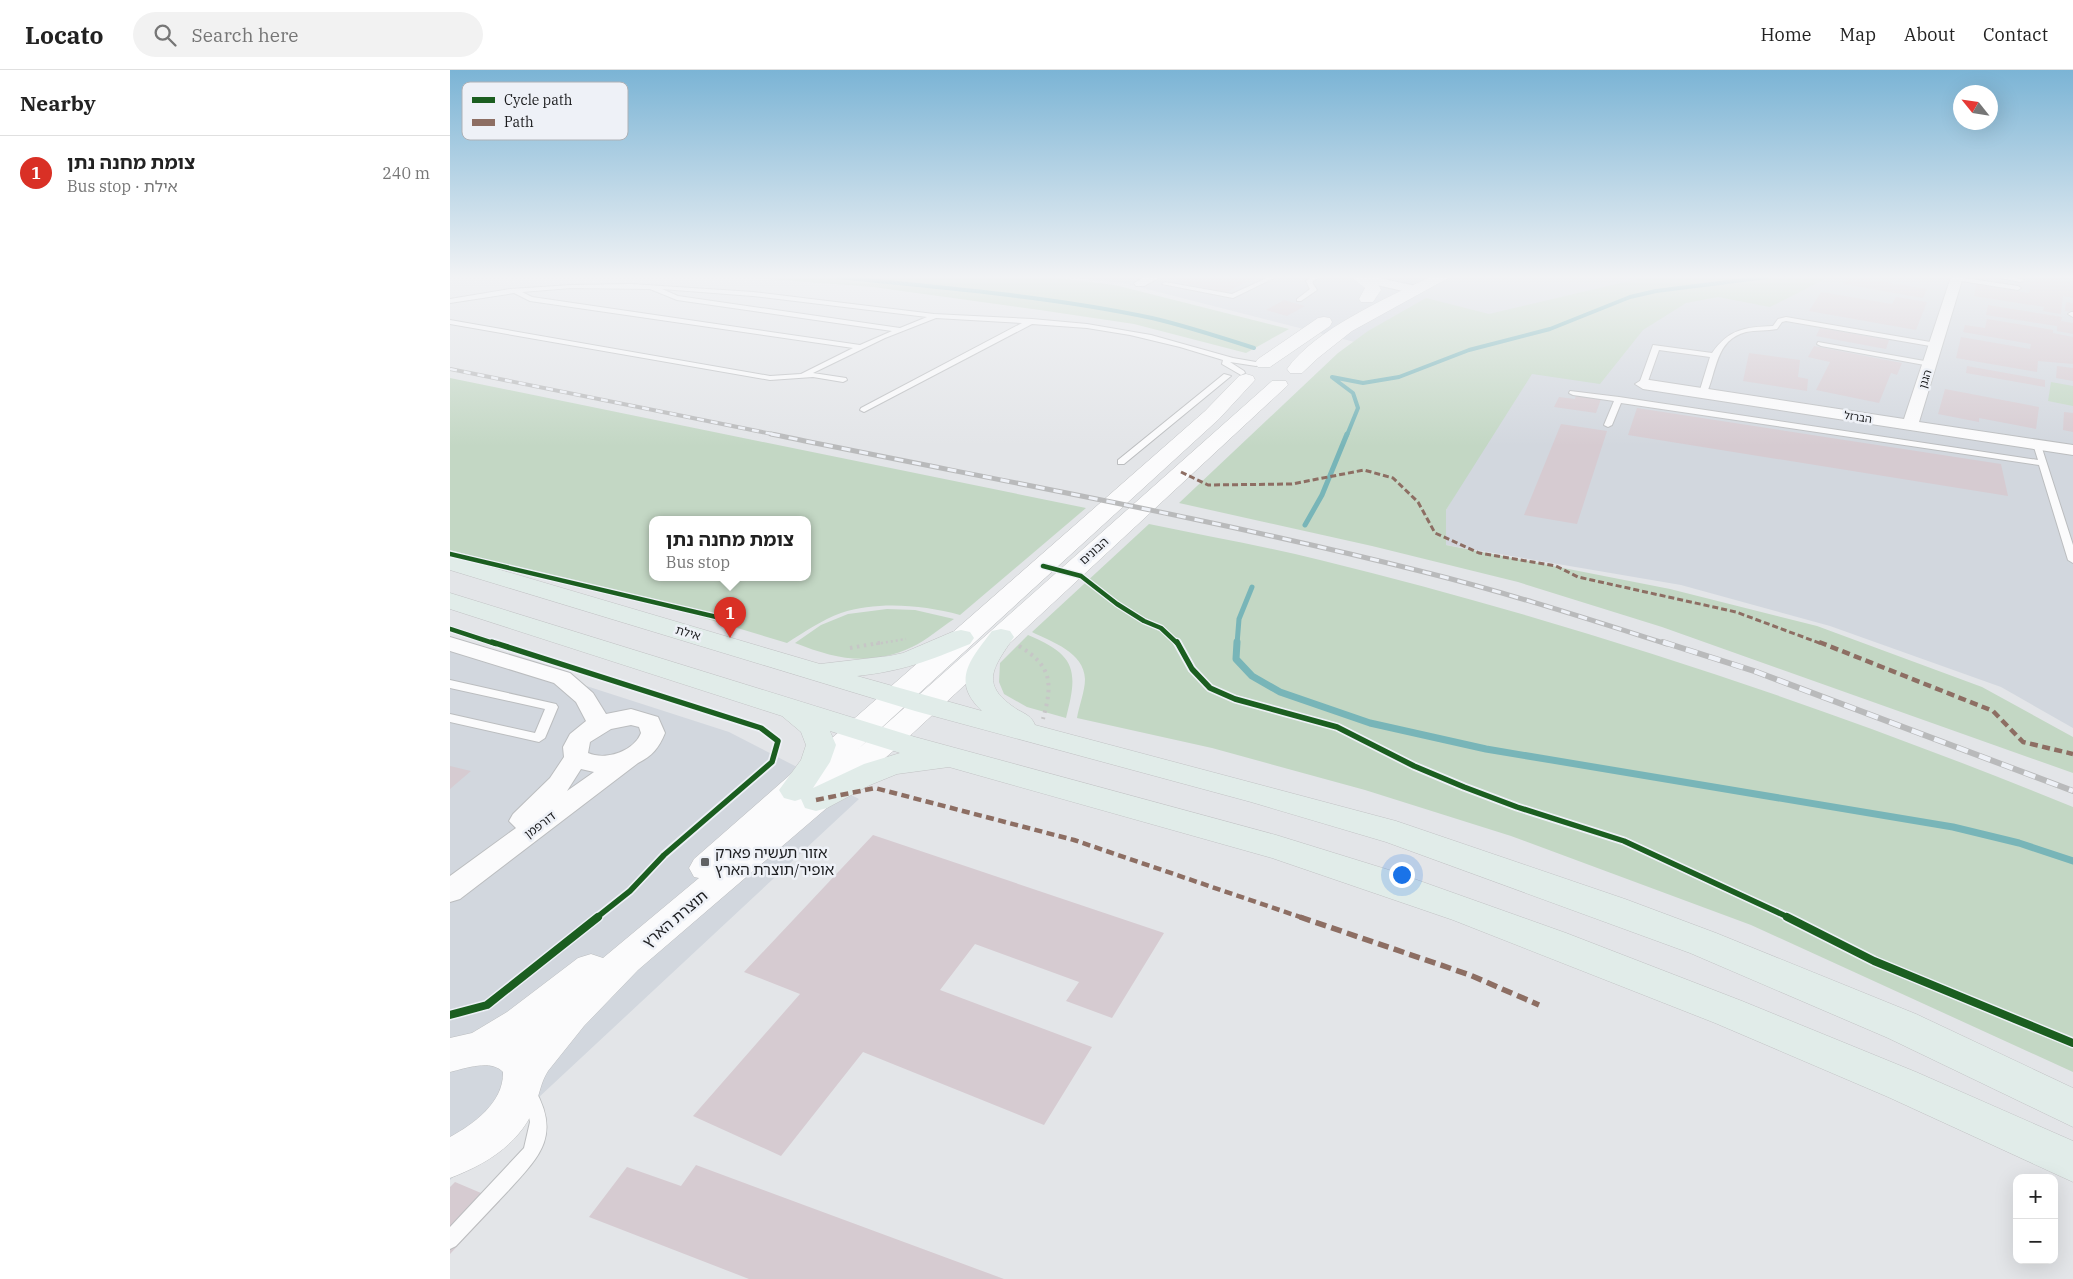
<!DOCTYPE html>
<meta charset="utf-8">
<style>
body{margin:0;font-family:"IBM Plex Serif","Noto Sans Hebrew",serif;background:#f2f2f2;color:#222}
.controls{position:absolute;right:15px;bottom:15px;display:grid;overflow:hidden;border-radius:10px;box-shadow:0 5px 20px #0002}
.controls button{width:45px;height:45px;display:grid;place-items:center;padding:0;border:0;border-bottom:1px solid #e0e0e0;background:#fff;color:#222;font:25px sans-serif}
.compass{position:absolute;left:1503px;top:15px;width:45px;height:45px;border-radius:50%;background:#fff;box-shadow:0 5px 20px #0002;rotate:300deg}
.you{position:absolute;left:951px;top:804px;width:18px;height:18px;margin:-12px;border:4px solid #fff;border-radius:50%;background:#1a73e8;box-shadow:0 0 0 8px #1a73e833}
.badge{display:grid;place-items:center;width:32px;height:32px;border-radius:50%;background:#d93025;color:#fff;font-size:16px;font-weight:700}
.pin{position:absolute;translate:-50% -41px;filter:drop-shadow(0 1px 2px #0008)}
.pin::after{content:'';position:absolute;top:26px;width:18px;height:15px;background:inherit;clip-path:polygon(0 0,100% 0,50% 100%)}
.popup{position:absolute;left:199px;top:446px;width:162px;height:65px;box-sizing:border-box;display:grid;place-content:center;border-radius:10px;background:#fff;filter:drop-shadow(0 1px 4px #0005);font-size:16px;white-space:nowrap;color:#767676}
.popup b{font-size:19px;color:#222}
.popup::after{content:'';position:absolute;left:50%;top:100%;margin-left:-10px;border:10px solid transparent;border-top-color:#fff}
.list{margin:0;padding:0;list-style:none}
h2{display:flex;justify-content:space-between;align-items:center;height:65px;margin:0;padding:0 20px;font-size:21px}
h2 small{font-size:16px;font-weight:400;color:#767676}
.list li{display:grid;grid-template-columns:32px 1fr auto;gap:15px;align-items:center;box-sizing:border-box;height:75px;padding:0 20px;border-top:1px solid #e0e0e0}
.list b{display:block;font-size:19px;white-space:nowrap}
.list p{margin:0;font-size:16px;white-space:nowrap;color:#767676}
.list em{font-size:16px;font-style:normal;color:#767676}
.icon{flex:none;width:28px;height:28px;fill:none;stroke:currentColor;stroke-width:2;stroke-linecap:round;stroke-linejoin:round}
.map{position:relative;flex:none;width:1623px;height:1209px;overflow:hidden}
header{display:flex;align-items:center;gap:30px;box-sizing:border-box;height:70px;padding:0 25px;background:#fff;border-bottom:1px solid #e0e0e0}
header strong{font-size:24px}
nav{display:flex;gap:28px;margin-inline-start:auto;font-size:18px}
.search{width:350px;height:45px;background:#f2f2f2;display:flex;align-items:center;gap:12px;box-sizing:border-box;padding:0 18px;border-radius:28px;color:#767676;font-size:19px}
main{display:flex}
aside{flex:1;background:#fff}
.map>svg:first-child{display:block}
</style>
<header>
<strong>Locato</strong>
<div class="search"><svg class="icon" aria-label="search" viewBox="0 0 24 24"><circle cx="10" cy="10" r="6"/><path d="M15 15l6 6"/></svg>Search here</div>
<nav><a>Home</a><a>Map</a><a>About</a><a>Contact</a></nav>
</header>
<main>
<aside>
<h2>Nearby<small></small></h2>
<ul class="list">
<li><span class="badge">1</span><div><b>צומת מחנה נתן</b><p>Bus stop · אילת</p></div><em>240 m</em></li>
</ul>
</aside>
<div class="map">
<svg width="1623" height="1209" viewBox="0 0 1623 1209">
<rect width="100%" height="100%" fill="#e3e5e8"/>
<!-- built -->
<path fill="#d2d7de" d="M614,207h1009v451l-72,-41 -171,-61 -149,-41 -235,-40v-35l74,-126 -397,-101z
M0,572l279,90 130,67 -409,381z"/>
<!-- green -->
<path fill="#c3d7c4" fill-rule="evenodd" d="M291,207h308l66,8 174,44 -43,24 -112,-29 -94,-14 -167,-23z
M1196,207h183l-59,30 -52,-10 -32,6 -43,27 -43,54 -68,-10 -86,136v35l224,44 147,37 165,61 91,50v36l-411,-146 -144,-45 -146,-36 -193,-43 159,-150 30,-22 58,-33 63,16z
M0,308l636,130 -126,107c-38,-10 -81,-14 -119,-2 -19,7 -37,19 -54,30l-113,-34 -224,-59zM202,449h156v58h-156z
M1601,312l22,4v20l-25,-5z
M699,454c57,12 115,22 171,36 257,63 508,147 753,247v265l-322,-147 -240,-89 -146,-46 -153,-42 -135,-30c2,-12 8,-27 8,-39 -1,-27 -33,-37 -53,-47z
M437,539l28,1 39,9c-14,9 -27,21 -42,28 -43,20 -76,12 -117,-4l26,-18 27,-11z
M578,565c47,20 51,34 38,83l-39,-11 -23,-13 -5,-12 1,-19z"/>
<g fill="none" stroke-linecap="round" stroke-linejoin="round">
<!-- stream-far2 -->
<path stroke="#78b5b8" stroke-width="4" d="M388,207c105,11 210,19 314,41 34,8 68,19 102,30
M882,307l31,6 36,-6 70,-27 81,-21 80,-32 26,-6 111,-14
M883,308l20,15 5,15 -11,27"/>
<!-- stream-far1 -->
<path stroke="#78b5b8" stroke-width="5" d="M855,455l17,-30 25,-61
M787,574l2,-25 13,-32"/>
<!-- stream -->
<path stroke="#78b5b8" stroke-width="7" d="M787,572l-1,17 16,17 28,16 90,31 116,26 467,78 66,16 54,18"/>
</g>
<!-- building -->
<path fill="#d6cbd1" d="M736,207h69l-30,16 -48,-12z
M1398,207h7l72,12 -4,9 -80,-14z
M1581,207h29v4l13,2v15l-10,-2 -2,18 -18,-3 1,-4 -70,-11 2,-12 53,9z
M1371,222l71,12 4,-7 31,5 -11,28 -107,-19z
M834,230l21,6 -18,10 -21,-6z
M1616,232l7,1v9l-8,-1z
M1538,235l74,12 -1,4 12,2v11l-16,-3v-5l-71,-11z
M1537,249l66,11v3l20,4v27l-35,-3 -1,11 -81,-14 5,-21 69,12 1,-5 -68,-12 2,-7 20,3z
M1370,258l69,12 -3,9 -70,-13z
M1364,276l88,17 -5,12 -6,-2 -12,30 -63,-13 14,-28 -22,-5z
M1299,283l51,7 -2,17 10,2 -1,12 -64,-10z
M1517,296l78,14v7l-79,-14z
M1607,296l16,2v13l-17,-3z
M1495,319l94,18 -3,22 -57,-11v4l-41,-8z
M1126,325l25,4 -5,14 -42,-6 5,-10 16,2z
M1187,338l364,56 7,32 -380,-61z
M1614,342l9,1v19l-10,-2z
M1111,354l46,7 -30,93 -53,-9z
M0,696l21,5 -21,18z
M423,765l291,98 -52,85 -46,-17 13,-19 -104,-38 -35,46 152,57 -48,78 -181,-73 -82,104 -88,-40 107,-122 -56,-22z
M246,1095l308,114h-255l-160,-62 38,-50 54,19z
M5,1112l45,19 -50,53v-67z"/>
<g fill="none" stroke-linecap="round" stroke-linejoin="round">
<defs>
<path id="service" d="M819,207h7l-43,21 -71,-14 3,-2 67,12z
M862,207h7l-7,5 5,8 -16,11h-4v-2l13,-10 -4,-8z
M1507,207l61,9 3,2 -3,2 -63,-10 -1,-1z
M1544,207h16l14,3 -3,2z
M181,214l122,8 181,22 98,5 55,5 64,11 82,23 23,4 4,2 -4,2 -26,-4 14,9 1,2 -4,2 -19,-11 1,-4 -43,-13 -50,-12 -43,-7 -55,-4 -168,88 -4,-2 1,-2 161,-85 -86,-5 -51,20 -72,35 33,5 1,2 -4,2 -30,-5 -43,3 -320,-56v-4l320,56 31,-2 52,-26 -323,-47 -16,-8 -64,10v-4l60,-10 61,-4zM121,218l79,1 27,11 215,31 -32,14 -328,-48 -10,-5zM212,219l91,7 174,21 -27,11 -222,-32z
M1621,242h2v5l-5,-3z
M1336,247l150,26 4,2 -4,2 -150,-26 -4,1 -5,7c-10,2 -21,1 -31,3 -31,8 -29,39 -40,63l-7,-2 11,-36 -51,-7 -12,34 -4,2 -4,-2 14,-39 59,8c17,-24 33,-26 61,-27l5,-7z
M1368,272l112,20 4,2 -4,2 -109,-20 -4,-2z
M774,304l7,2 -107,88h-6v-4z
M1120,321l49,6 419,63 -5,-16 1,-2h6l33,103v18l-5,-3 -29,-95 -418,-62 -9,22 -4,2 -4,-2 10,-24 -41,-6 -4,-2z
M0,610l106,24 2,3 -13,31 -6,4 -89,-20v-8l85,19 10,-24 -95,-21z
M78,1016l6,2c28,48 5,69 -27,104 -17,18 -34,36 -51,54l-6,3v-22l74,-79 6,-26 -3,-14 -7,-15 2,-5z"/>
<path id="minor" d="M695,207h16l-17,9h-8l-2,-3z
M903,207h21l47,10 1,3 -6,4 -61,-14z
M1501,207h12l-44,145 154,23v10l-430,-66 -8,-5 8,-5 261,40z
M0,567l120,36 23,20 13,21 25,-5 27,8 7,16c-6,15 -13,23 -27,30l-178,136 -10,3v-26l66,-48 -7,-7 4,-7 37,-36 14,-21 -1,-10 7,-13 16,-13 -10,-19 -22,-19 -104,-32zM181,655l8,2 2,6c-7,18 -35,28 -53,20l2,-11 21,-13zM131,699l13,3 -27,19z"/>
<path id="tertiary" d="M901,207c12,0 25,-1 30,13l-8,12h-12l-2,-3 6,-11z
M980,207h20l-98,54 -34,27 -16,15h-12l-3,-4c28,-40 100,-71 143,-92z
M874,247l6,1 2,4 -2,4 -60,41h-12l-3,-4 3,-4 60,-41z
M796,304l7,2 2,4 -36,39 -362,331 415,-369h14l2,4 -389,361 -261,224 -54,56 -36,45c-8,12 -9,27 -15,40 -16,35 -49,54 -83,67v-41c24,-13 54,-35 53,-65 -12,-13 -37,-4 -53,0v-34l22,-5 35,-21 71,-54 13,-4 12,4 96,-80 -5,-1 -5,-9 5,-9 511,-448 34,-35z"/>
<path id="primary" d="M0,485l370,109 69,-8 14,-3 49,-21 9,-2 9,2 4,6 -4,6c-42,17 -67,27 -113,32l125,35c-32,-30 -11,-52 10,-80l9,-2 9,2 4,6c-22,32 -35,48 4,73 8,4 14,7 17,15l361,96 229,78 91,34 200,81 157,74v39l-185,-89 -198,-85 -304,-111 -135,-40 -336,-91 -465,-141z
M0,523l465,144 361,98 113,35 177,63 176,68 174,71 157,69v41l-185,-85 -173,-74 -262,-103 -181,-62 -323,-91 -52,7 -27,11 -43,23 -11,3 -11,-3 -4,-9 -6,2 -11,-3 -5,-8 22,-30 5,-15 -5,-13 -19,-16 -332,-107zM380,661l64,20 6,2 -36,11 -51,24 17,-26 6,-17z"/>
</defs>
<!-- service casing -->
<use href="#service" stroke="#bbbdbf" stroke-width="2"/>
<!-- minor casing -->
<use href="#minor" stroke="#bbbdbf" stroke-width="2"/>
<!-- tertiary casing -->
<use href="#tertiary" stroke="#bbbdbf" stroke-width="1"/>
<!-- primary casing -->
<use href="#primary" stroke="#c2c3c5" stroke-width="1"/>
<!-- path-far1 -->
<path stroke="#c6c6c6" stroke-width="2.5" stroke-dasharray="2 3" stroke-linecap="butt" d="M426,574l30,-5"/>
<!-- path -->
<path stroke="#c6c6c6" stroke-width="4" stroke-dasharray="2.5 4.5" stroke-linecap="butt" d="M569,576c33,20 34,37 24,73
M400,578l34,-6"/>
<!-- service -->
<use href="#service" fill="#fbfbfc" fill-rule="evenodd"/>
<!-- minor -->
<use href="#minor" fill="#fbfbfc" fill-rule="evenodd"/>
<!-- tertiary -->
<use href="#tertiary" fill="#fbfbfc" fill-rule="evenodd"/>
<!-- primary -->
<use href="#primary" fill="#e1ece9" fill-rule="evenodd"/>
<defs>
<path id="rail-far2" d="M0,299l327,66"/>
<path id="rail-far1" d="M321,364c219,45 440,84 657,139 80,20 160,46 239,71"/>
<path id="rail" d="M1213,572l91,29 319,120"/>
</defs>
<!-- rail-far2 casing -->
<use href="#rail-far2" stroke="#b9babb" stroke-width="4"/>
<!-- rail-far1 casing -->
<use href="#rail-far1" stroke="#b9babb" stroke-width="5"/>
<!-- rail casing -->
<use href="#rail" stroke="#b9babb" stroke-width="6"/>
<!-- rail-far2 -->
<use href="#rail-far2" stroke="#eef1f7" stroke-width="2.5" stroke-dasharray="7" stroke-linecap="butt"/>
<!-- rail-far1 -->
<use href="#rail-far1" stroke="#eef1f7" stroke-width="3" stroke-dasharray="9" stroke-linecap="butt"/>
<!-- rail -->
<use href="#rail" stroke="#eef1f7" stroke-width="4.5" stroke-dasharray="12" stroke-linecap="butt"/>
<!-- quiet-far2 -->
<path stroke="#8d6e63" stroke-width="3" stroke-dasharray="6 3" stroke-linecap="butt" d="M731,402l27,13 84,-1 72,-14 29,8 25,24 17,31 44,20 77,13 22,11 158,35 86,32"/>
<!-- quiet-far1 -->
<path stroke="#8d6e63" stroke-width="4.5" stroke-dasharray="8 4.5" stroke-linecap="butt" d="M1369,572l174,69 30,31 50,12
M366,730l59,-12 199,52 229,78"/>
<!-- quiet -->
<path stroke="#8d6e63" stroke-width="5.5" stroke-dasharray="11 5.5" stroke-linecap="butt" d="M850,847l170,58 69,30"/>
<defs>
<path id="cycleway-far2" d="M0,484l275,65
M593,496l38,10 36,28 27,17 17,7 17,16
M0,559l46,15"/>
<path id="cycleway-far1" d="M42,572l269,86 17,13 -6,21 -108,93 -34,36 -34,27
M727,572l15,27 18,19 25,11 102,28 77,39 50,21 53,20 107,34 166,77"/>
<path id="cycleway" d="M1337,847l87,44 199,82
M0,945l37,-10 111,-88"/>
</defs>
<!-- cycleway-far2 casing -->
<use href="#cycleway-far2" stroke="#eef1f7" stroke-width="7"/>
<!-- cycleway-far1 casing -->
<use href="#cycleway-far1" stroke="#eef1f7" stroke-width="9"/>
<!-- cycleway casing -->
<use href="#cycleway" stroke="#eef1f7" stroke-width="11"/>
<!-- cycleway-far2 -->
<use href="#cycleway-far2" stroke="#1b5e20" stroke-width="4.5"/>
<!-- cycleway-far1 -->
<use href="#cycleway-far1" stroke="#1b5e20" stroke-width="5.5"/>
<!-- cycleway -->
<use href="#cycleway" stroke="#1b5e20" stroke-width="8"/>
</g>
<!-- sky -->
<linearGradient id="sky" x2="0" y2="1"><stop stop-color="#7bb4d5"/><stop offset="0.55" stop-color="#f2f3f5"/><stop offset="1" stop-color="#f2f3f5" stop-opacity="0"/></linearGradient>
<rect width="1623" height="376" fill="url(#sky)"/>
<!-- markers -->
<rect fill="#606264" stroke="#eef1f7" stroke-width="2" x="250" y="787" width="10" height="10" rx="2.5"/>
<g text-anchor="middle" stroke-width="5" stroke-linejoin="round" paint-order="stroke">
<!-- far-street labels -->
<g font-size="11" fill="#1a1b1d" stroke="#eef1f7">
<text transform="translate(1475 309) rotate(-72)" y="4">הגנן</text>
<text transform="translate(1408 347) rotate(9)" y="4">הברזל</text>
</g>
<!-- street labels -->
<g font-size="12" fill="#1a1b1d" stroke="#eef1f7">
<text transform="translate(644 481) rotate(-42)" y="4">הבונים</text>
<text transform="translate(238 563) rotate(17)" y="4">אילת</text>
<text transform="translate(90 755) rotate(-37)" y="4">דורפמן</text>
</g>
<!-- near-poi labels -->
<g font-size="15" fill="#1a1b1d" stroke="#eef1f7" text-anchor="start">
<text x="265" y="788">אזור תעשיה פארק<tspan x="265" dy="17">אופיר/תוצרת הארץ</tspan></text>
</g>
<!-- near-street labels -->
<g font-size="15" fill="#1a1b1d" stroke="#eef1f7">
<text transform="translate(225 849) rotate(-40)" y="5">תוצרת הארץ</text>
</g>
</g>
<!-- legend -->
<rect x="12" y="12" width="166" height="58" rx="8" fill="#eef1f7" stroke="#aeb1b6" stroke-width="1"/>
<rect x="22" y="27" width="23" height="6" fill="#1b5e20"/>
<rect x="22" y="49" width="23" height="7" fill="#8d6e63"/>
<g font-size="14" fill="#1a1b1d">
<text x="54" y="35">Cycle path</text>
<text x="54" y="57">Path</text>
</g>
</svg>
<div class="controls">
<button>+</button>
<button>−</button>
</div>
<svg class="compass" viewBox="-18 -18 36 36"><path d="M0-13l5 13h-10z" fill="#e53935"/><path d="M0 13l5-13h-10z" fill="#767676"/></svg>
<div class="you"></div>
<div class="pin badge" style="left:280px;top:568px">1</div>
<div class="popup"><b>צומת מחנה נתן</b>Bus stop</div>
</div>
</main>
